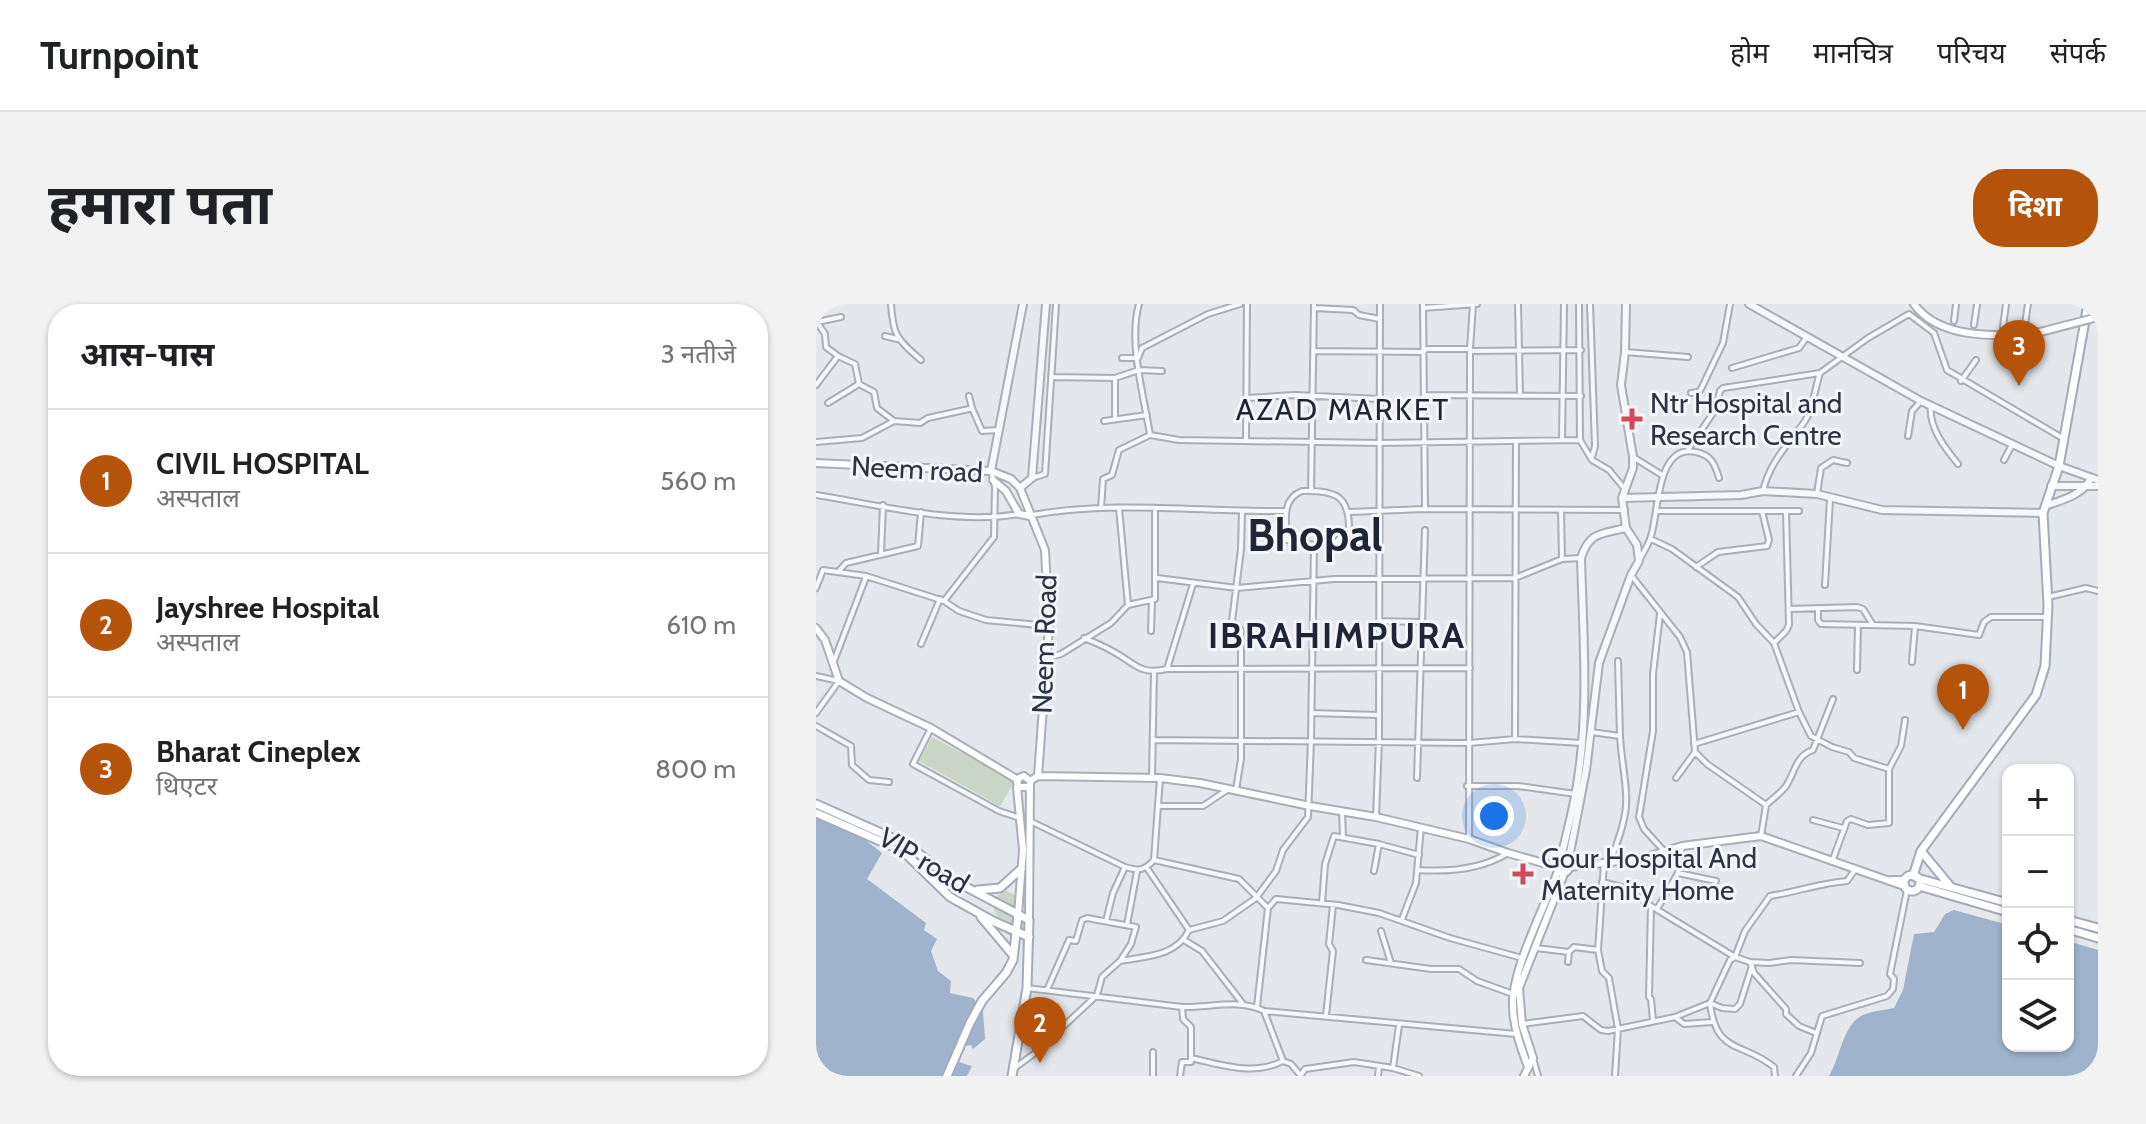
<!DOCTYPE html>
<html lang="hi">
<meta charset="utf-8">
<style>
body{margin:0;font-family:Cabin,"Noto Sans Devanagari",sans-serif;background:#f2f2f2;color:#202124}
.controls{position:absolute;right:24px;bottom:24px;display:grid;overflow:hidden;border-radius:16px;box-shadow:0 2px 6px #0004}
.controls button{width:72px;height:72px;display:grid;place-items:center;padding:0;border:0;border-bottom:2px solid #e0e0e0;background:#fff;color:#202124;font:40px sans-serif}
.you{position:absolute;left:678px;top:512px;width:28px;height:28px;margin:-20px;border:6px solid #fff;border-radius:50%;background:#1a73e8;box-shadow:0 0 0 12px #1a73e833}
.badge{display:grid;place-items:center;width:52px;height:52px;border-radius:50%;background:#b45309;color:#fff;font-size:26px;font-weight:700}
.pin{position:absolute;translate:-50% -66px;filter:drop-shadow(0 2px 4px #0008)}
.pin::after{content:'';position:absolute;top:42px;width:28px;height:24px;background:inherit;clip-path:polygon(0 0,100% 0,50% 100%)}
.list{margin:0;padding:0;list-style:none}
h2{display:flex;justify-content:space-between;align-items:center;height:104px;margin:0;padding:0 32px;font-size:34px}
h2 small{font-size:26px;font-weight:400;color:#757577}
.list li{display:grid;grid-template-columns:52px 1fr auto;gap:24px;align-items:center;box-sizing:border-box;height:144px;padding:0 32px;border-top:2px solid #e0e0e0}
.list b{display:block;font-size:30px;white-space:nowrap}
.list p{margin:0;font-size:26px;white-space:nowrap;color:#757577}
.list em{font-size:26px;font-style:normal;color:#757577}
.icon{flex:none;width:44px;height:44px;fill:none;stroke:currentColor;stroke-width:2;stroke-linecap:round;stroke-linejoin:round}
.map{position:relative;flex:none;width:1282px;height:772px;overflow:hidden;border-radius:32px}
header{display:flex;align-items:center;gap:48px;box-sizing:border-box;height:112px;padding:0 40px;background:#fff;border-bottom:2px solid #e0e0e0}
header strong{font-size:38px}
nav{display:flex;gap:44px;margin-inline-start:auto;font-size:28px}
.intro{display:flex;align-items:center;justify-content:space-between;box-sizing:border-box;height:192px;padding:0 48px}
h1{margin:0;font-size:56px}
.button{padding:20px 36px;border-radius:32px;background:#b45309;color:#fff;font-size:28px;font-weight:700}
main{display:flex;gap:48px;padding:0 48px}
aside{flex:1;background:#fff;border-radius:32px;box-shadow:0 2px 6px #0004}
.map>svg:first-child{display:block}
</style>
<header>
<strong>Turnpoint</strong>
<nav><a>होम</a><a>मानचित्र</a><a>परिचय</a><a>संपर्क</a></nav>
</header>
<div class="intro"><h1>हमारा पता</h1><a class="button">दिशा</a></div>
<main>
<aside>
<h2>आस-पास<small>3 नतीजे</small></h2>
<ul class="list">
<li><span class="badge">1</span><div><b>CIVIL HOSPITAL</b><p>अस्पताल</p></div><em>560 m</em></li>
<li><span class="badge">2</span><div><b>Jayshree Hospital</b><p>अस्पताल</p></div><em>610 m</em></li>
<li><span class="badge">3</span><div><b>Bharat Cineplex</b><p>थिएटर</p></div><em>800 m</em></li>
</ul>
</aside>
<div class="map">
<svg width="1282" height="772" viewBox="0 0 1282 772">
<rect width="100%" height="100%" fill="#e4e7ec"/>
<!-- green -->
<path fill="#c9d6c5" d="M116,433l83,44 -15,25 -81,-45z
M190,587c18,5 18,25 16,41l-8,8 -9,-8 -12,-24 4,-12z"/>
<!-- water -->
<path fill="#9fb4cc" d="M0,497l66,52 -15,26 59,44 -2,7 13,9 -6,12 7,20 13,10 -1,12 23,5 10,13 2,28 -12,10 -2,-4 -6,1v4l-9,1 -1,10 17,5 -5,10h-151z
M1138,606l54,15v121h60v-105l30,9v126h-269c11,-18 14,-52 34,-61 9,-4 21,-5 31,-7l9,-18 11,-56 20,-2 11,-18z"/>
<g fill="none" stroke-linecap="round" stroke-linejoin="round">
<defs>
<path id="minor" d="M75,0c2,32 6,35 30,56
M323,0c-11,38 5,92 11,131
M607,0l2,205
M702,0l2,91
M763,0l1,136 12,20 17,10 15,18
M774,0l5,142 -3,11
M498,4l39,2 6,5 21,4
M607,4l54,-4
M0,17l9,13 1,13 12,9
M1138,17l2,-17
M1,18l24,-5
M1209,20l3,-20
M1158,21l3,-21
M1187,23l3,-23
M69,32l12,3
M497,47l110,1 3,-3h43
M654,47l111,-1
M809,48l63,5
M306,54h16l4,-10 66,-34 32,-10
M916,64l67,-20 7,-10
M235,73l64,1 24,-8 23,1
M299,74v41
M1145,77l15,-21
M43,80l15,8 3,16 17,13
M0,81l22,-29 17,8 4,20 -31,19
M875,89l8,-1 3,-5 21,-44 7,-39
M608,91l157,1
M431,94l48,-3 85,4
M1115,101c-3,22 14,43 27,59
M156,104l10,23 16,-1
M288,117l43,-6
M1092,132l4,-25 9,-10
M746,136l2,-136
M430,137l1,-137
M0,138l46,-4 32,-17 26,2 8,-5 41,-9 3,-1 -3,-12
M872,146l27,-40 5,-19 3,-3 97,-15 48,-35 41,-24 25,19 13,37 117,69
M817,153l29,18
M1188,156l8,-15
M216,174l13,-4 11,-170
M486,187c31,-1 47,3 47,37l-13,14 -22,3 -27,-5c-1,-18 -6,-41 15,-49z
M495,187l3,-187
M947,187c7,-30 25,-46 42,-70 8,-12 10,-33 15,-48
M1001,190l4,-26 12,-8 14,3
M0,191c63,10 140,30 203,19
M285,204l2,-29 9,-4 7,-25 31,-15 29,5 201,3 200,-3
M303,204l9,97
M745,206l1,49
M841,207h142
M533,208l76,-3 200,1
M216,211c83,-15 170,-3 254,-4
M835,235l21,10 66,48 18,27 18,19 25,69 12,24 21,11 17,5 5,6 35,11
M65,250l2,-49
M824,255c4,-8 9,-15 11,-23 8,-24 5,-93 45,-84 15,3 19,12 23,26
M880,263l22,-15 49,-6 2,-6 -7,-29
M22,268l8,-9 72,-17 3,-34
M815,271l49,62 7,15 8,100 12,12 59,41 -5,31
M341,274l80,10 97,-9 181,-1 47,-19 19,-1
M1009,281l5,-86
M0,284l7,-18 43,6 78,25 15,10 27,9 63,6
M1232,293l38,-9 12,3
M128,297l50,-64 1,-50 -4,-16
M1002,304v12l3,4 94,2 64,9 5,-13 7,-5h56
M973,305l68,-2 6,2 10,16
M844,310l-7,60v57l-14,86 5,12 21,23
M563,317l43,1
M335,327l1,-31
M268,334c10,4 20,8 30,14 22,12 25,23 53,17l26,-85
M958,339l12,-12 3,-6 -3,-114
M105,340l19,-45
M231,354l14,-4 50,-31 17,-18 27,-6v-89
M18,357l32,-84
M802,357l2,75
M1096,358l3,-36
M351,365l303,-1
M1041,366l1,-45
M0,372l23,5 -23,32
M495,409l68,2
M0,422l35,20 1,19 17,15 20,2
M115,424l-18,36 86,47 21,7
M775,428l29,4c1,20 5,38 6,57 2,23 -8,48 -16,69
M699,435l1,-297
M337,436l316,3 46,-4 67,4
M878,440l105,-32
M336,474l2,-106
M601,474l8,-248
M860,474l19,-26
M651,482h51l58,8
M420,486l5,-31v-129l-9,-9 9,-72 1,-38
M950,501c6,-6 15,-12 20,-19 9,-13 9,-30 27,-36l20,-51
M343,502h44l24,-16
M526,507l1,26
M560,513l3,-77 1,-436
M997,516l30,8
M214,517l95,46c13,4 19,4 29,-7l6,-82
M653,535l1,-490 3,-45
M338,556l85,19 29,29
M1016,558l15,-41 4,-2 17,6 21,-2v-54l12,-23 4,-26
M788,559l-6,87 4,21 7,7 9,51 -3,47
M331,564l42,62
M602,566c29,2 64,-1 90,-17
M558,567l5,-27 40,11
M862,569l38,8
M786,578l24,6 25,18 84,51 15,5 4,11 32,36v5l13,12 17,7
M506,599l3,-39 9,-28 45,8
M835,602l-2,91 2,2 2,22
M841,605l21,-36 4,-27
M586,615l14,-36 5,-56
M290,617l7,-28 12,-26
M311,621l10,-54
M565,627l10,32
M368,636l18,11 41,53
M720,644l33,4
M550,656l65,9h28l18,12 36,13
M304,657c26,-5 56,-4 69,-31l34,-9 33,-23 20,-27 7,-21 25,-33 3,-77 3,-195
M752,658l1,-10 5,-5 24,3
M934,658l19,1 22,-3 69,3
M936,662l-12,38 -5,5 -13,-1 -12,-5c6,52 32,38 64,64l1,9
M211,684l155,19c27,1 58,-9 82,4l252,23
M441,703l11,-99 8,-9 62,6 41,8 71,25 72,20
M448,707l19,50 8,3 10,12
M510,711l7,-64 -4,-7 4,-39
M859,713l9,7 28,-2
M706,720l61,-8 18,14 7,1 67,-14 35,-14 20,-43 5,-3 10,-26 25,-35c26,-4 51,-13 77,-15l8,-11
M337,748v24
M375,754c31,7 62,18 92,3
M717,754l5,18
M200,763l19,-14 62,-58 5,-18 18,-16 11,-17 5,-17 -49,-9 -5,2 -6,21 -7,-1 -22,50
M577,764l6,-43
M364,772l2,-14h9v-35l-8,-8 -1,-12
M484,772l5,-7 49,-7 39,6 26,8
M562,772l1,-10
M980,772l15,-23 11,-37 65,-20 6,-7 1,-10 -4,-5 17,-84"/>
<path id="tertiary" d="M933,0l172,97 138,65 39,14
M175,167l32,-167
M1235,182h47
M204,184l12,-10 14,-174
M806,194l119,-3 22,-4 54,3 65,16 161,3
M1229,202c17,-6 38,-11 46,-28
M744,558c5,-22 11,-44 15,-66 15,-77 8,-160 6,-238 8,-26 20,-24 45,-30
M752,559l18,-93 13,-107 32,-88 8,-14 -2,-16 -11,-17 -4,-30 11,-30v-11l-12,-72 4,-33 1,-48"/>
<path id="secondary" d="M1098,0c24,34 77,32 115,31
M0,159l175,8 20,8 9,9 25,62 4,76 -11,150
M177,176l13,11 13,23 11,2
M0,324l9,12 14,41 28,17 64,30 87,52
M214,477l8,-5 122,2 40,5 110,23 66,11 93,22 39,14 49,14
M201,483l6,63 -5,65
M212,483h-9l-2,-5 2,-4 5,-2 6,5 -1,139
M741 563a6 6 0 1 1 12 0a6 6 0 1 1-12 0Z
M754,563l73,-9 39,-12 79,-10 143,50
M1075,576h14
M712,763c-7,-19 -15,-41 -15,-61 -2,-35 32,-100 45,-135
M708,772l9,-18 -11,-34 -3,-36 45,-114"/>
<path id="primary" d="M0,500l92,41 43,34 78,41 -2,68 -15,88
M0,509l87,38 47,46 45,25 34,15
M1105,547l29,35
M1088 579a8 8 0 1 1 16 0a8 8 0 1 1-16 0Z
M1097,572l8,-25 115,-156 9,-29 3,-61 -5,-92 16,-47 29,-162
M1101,574l91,25
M1103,582l89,26
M162,586l22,-2 21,-19
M165,613l32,38
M1252,616l30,8
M1252,625l30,9
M131,772l23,-53 12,-22 24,-28 7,-13 5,-45"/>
</defs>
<!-- minor casing -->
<use href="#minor" stroke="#a9aeb7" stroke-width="8"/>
<!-- tertiary casing -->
<use href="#tertiary" stroke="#a9aeb7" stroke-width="10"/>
<!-- secondary casing -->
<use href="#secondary" stroke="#a9aeb7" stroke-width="10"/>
<!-- primary casing -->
<use href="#primary" stroke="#a3abb8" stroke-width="11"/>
<!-- minor -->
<use href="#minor" stroke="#f7f8fa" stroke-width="4"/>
<!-- tertiary -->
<use href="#tertiary" stroke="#f7f8fa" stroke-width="6"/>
<!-- secondary -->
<use href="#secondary" stroke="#fff" stroke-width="6"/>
<!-- primary -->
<use href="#primary" stroke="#fff" stroke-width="7"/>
<defs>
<path id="secondary-bridge" d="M1213,31l69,-18"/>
</defs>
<!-- secondary-bridge casing -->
<use href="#secondary-bridge" stroke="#a9aeb7" stroke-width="10" stroke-linecap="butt"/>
<!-- secondary-bridge -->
<use href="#secondary-bridge" stroke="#fff" stroke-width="6"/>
</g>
<!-- markers -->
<g fill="#d1495b" stroke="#f4f6f9" stroke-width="3">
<path d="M812 103h8v8h8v8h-8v8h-8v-8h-8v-8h8z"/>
<path d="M703 558h8v8h8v8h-8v8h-8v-8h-8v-8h8z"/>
</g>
<g text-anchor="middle" stroke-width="6" stroke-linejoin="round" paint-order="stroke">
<!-- poi labels -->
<g font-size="28" fill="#2b3445" stroke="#f4f6f9" text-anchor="start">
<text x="834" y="109">Ntr Hospital and<tspan x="834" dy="32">Research Centre</tspan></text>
<text x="725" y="564">Gour Hospital And<tspan x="725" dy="32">Maternity Home</tspan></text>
</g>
<!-- street labels -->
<g font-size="28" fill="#2b3445" stroke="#f4f6f9">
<text transform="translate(101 165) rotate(3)" y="10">Neem road</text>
<text transform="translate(228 340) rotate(-88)" y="10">Neem Road</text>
<text transform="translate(108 556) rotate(31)" y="10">VIP road</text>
</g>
<!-- neighbourhood labels -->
<g font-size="30" letter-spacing="2" fill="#1d2536" stroke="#f4f6f9">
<text x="527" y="116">AZAD MARKET</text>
</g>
<!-- district labels -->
<g font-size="36" font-weight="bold" letter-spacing="2" fill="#1d2536" stroke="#f4f6f9">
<text x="521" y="344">IBRAHIMPURA</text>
</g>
<!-- town labels -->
<g font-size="44" font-weight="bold" fill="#1d2536" stroke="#f4f6f9">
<text x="499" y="247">Bhopal</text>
</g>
</g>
</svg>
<div class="controls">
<button>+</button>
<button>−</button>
<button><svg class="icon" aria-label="locate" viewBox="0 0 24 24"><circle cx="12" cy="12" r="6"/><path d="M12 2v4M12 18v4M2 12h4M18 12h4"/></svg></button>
<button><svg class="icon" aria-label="layers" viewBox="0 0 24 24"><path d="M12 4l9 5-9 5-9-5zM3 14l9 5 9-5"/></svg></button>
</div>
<div class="you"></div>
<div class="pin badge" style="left:1147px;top:426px">1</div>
<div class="pin badge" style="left:224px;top:759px">2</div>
<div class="pin badge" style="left:1203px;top:82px">3</div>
</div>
</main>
